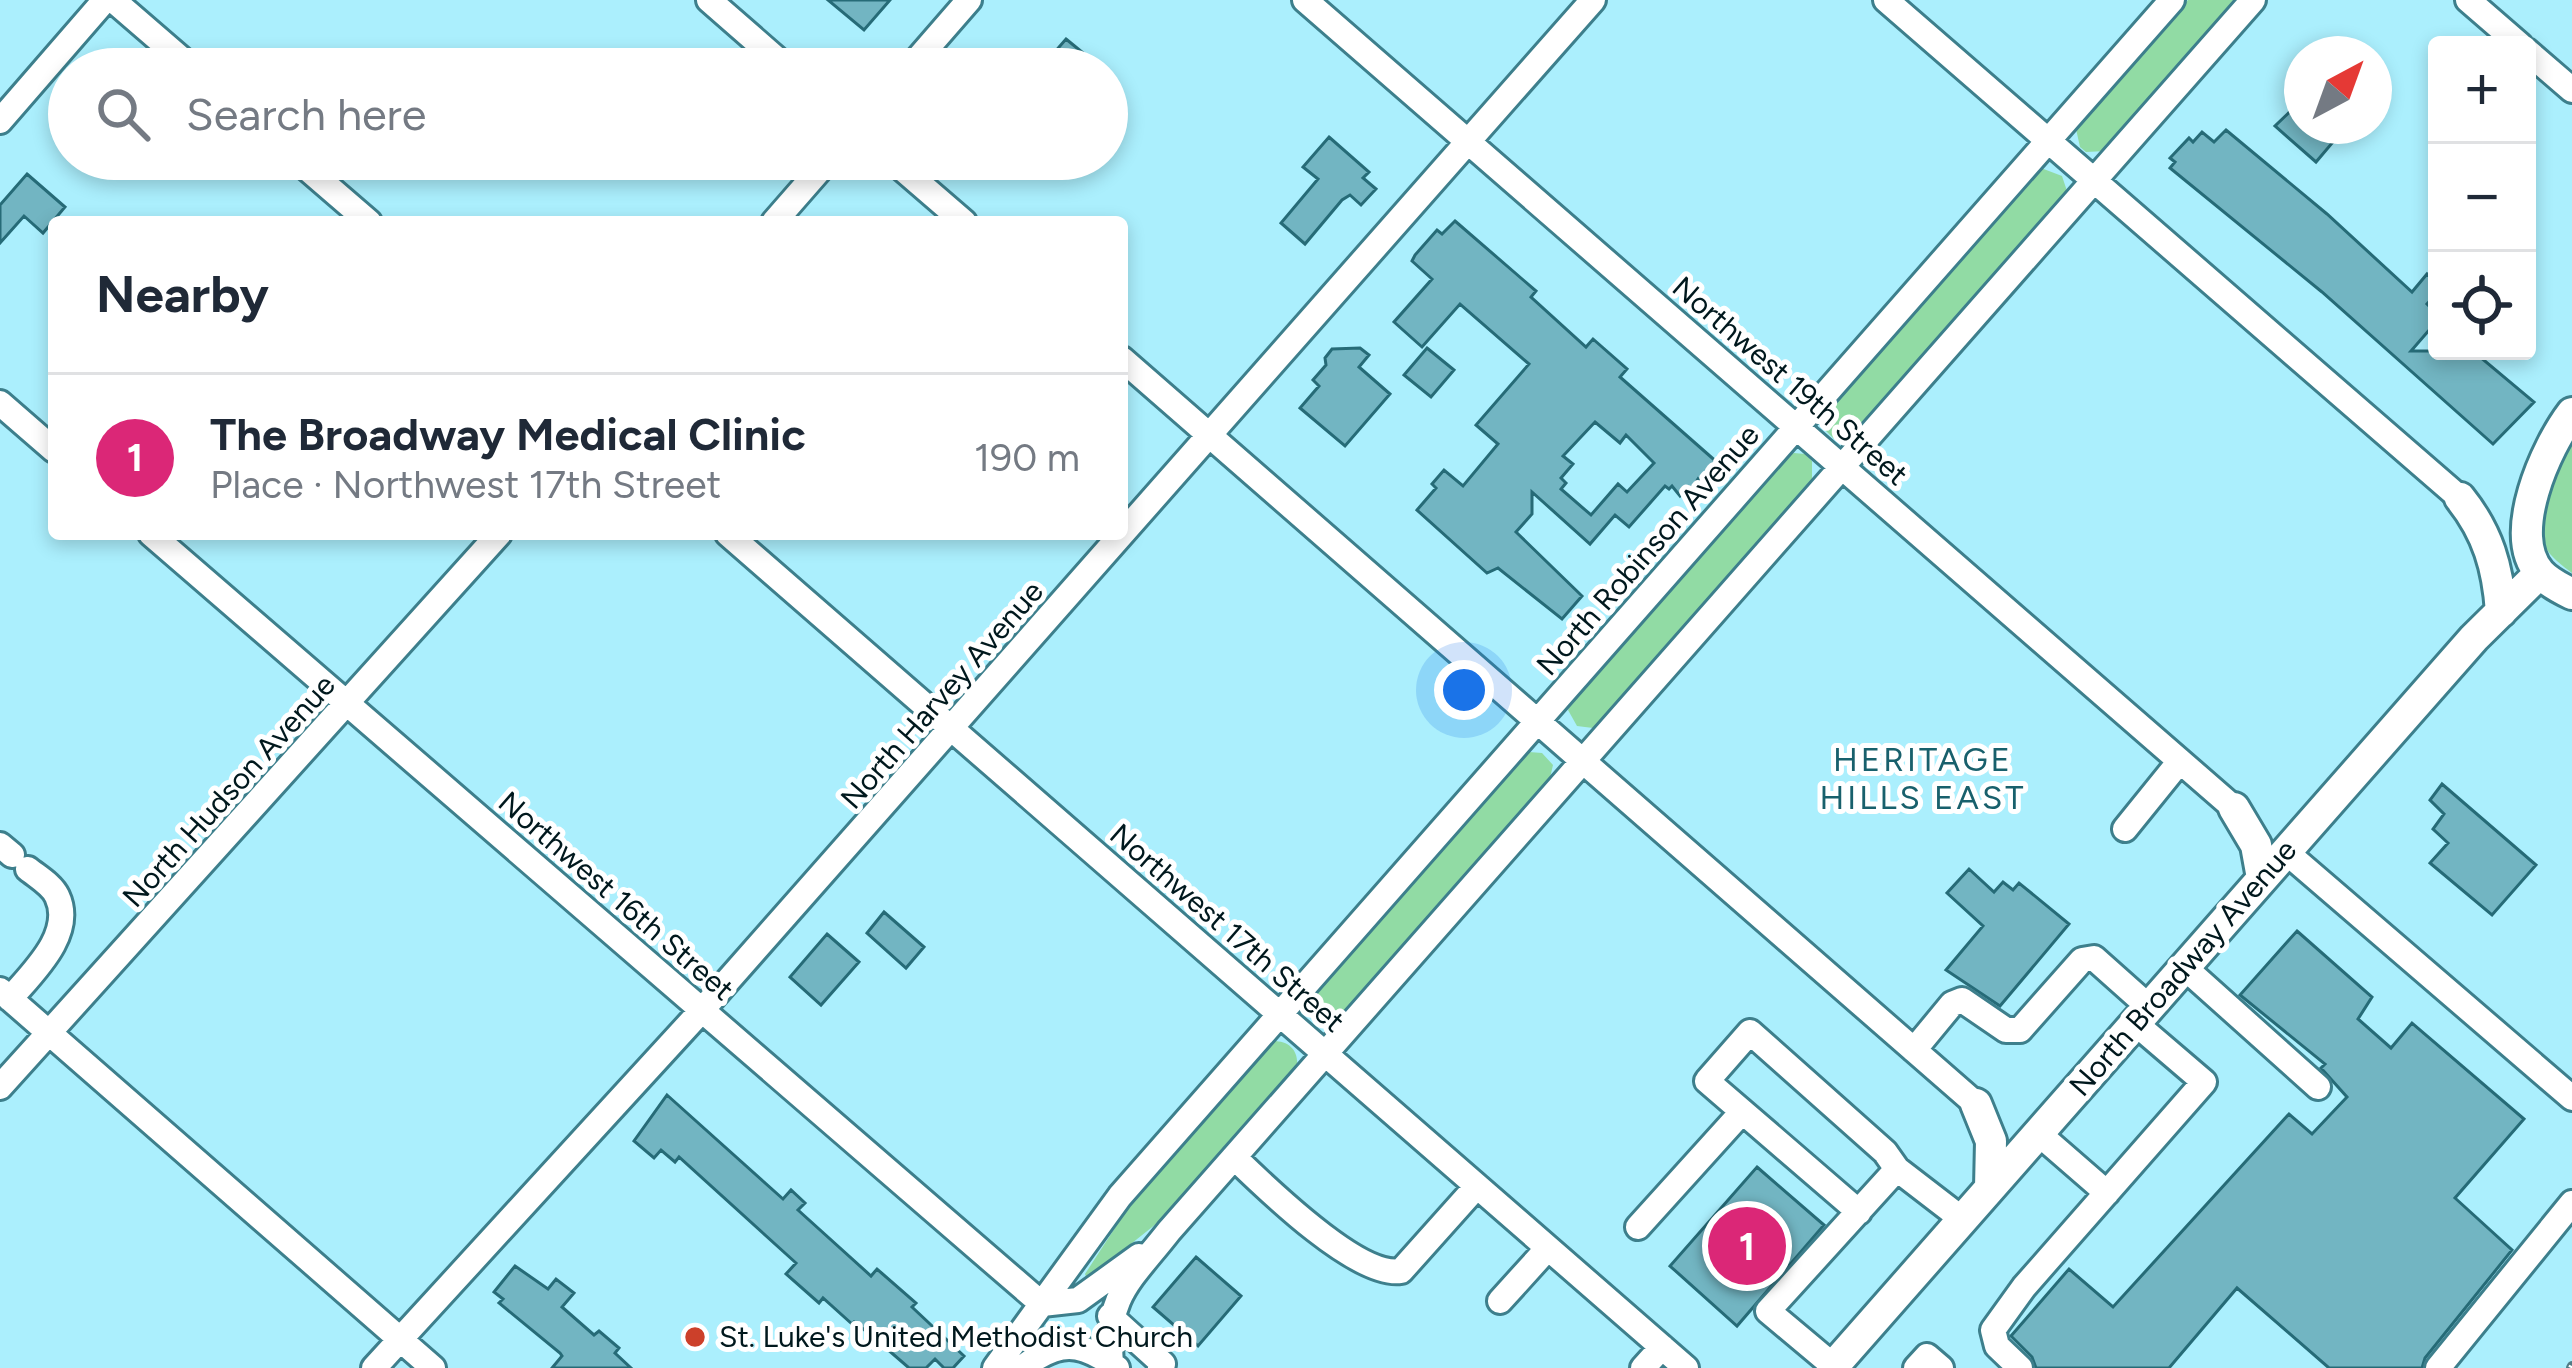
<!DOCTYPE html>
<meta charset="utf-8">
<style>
body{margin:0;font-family:Figtree,sans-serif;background:#f2f2f3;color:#1f2937}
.controls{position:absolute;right:36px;top:36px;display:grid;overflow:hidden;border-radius:12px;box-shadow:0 6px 18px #0003}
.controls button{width:108px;height:108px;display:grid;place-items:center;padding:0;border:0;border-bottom:3px solid #e0e1e3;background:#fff;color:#1f2937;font:60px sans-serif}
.compass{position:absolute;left:2284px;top:36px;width:108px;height:108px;border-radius:50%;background:#fff;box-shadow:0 6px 18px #0003;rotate:41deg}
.you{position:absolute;left:1464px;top:690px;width:42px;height:42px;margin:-30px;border:9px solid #fff;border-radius:50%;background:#1a73e8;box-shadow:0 0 0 18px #1a73e833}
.badge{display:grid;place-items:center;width:78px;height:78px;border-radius:50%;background:#db2777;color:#fff;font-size:39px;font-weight:700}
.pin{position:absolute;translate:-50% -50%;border:6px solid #fff;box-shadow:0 3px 12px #0006}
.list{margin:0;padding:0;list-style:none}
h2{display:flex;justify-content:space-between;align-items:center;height:156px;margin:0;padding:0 48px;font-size:51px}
h2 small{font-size:39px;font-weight:400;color:#747a83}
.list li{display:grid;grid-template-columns:78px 1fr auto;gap:36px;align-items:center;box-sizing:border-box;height:168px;padding:0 48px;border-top:3px solid #e0e1e3}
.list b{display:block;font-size:45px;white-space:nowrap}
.list p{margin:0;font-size:39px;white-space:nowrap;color:#747a83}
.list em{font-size:39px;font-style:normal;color:#747a83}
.icon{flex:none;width:66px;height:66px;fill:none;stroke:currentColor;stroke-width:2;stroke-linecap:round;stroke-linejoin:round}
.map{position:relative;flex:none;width:2572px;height:1368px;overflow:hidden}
.search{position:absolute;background:#fff;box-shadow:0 6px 18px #0003;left:48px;top:48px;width:1080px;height:132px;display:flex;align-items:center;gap:30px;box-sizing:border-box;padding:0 42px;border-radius:66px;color:#747a83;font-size:45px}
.panel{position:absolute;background:#fff;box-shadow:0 6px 18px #0003;left:48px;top:216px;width:1080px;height:324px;border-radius:12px}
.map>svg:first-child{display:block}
</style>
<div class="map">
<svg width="2572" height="1368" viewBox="0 0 2572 1368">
<rect width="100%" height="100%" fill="#abeffd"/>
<!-- green -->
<path fill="#91dba4" d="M2188,0h49l-131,151 -20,1 -6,-5 -4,-18z
M2041,168l21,8 5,15 -3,7 -208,237 -22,4 -8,-8v-20z
M2572,435v138c-9,-7 -22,-16 -27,-27 -11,-29 14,-85 27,-111z
M1794,453l11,1 7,7v23l-210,238 -9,6 -16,-2 -9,-16 6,-13 210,-239z
M1529,752l13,1 11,12 -4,17 -208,237c-25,15 -41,-5 -26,-29z
M1273,1041c17,0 26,10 24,27l-131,148 -79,63 -2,-5 54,-83z"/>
<!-- building -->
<path fill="#72b5c2" stroke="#266b77" stroke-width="3" fill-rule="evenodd" d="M828,0h62l-26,30z
M1066,39l22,18 -10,12h-38z
M2302,100v26h13l18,16 -17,20 -41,-36z
M2226,130l101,84 85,78 15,-18 10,9v10l-10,11 10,10v7l-26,30h62l61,51 -41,42 -171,-152 -152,-124 5,-6 -5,-4 19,-20 4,4 9,-10 12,10z
M1329,137l40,35 -6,6 13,11 -15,16 -11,-10 -8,5 -37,44 -24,-21 37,-44 -15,-12z
M27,174l38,33 -22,26 -19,-17 -24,27v-38z
M1455,221l81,70 -5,6 55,50 7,-8 34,30 -7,8 99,87 -17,19 -4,-4 -7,11 -3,-3 -8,9 -8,-10 -3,3 -4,-3 -36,41 -14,-12 -25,29 -58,-52v22l-16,18 66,64 -20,23 -64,-51 -11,5 -70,-63 19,-22 -4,-4 12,-14 19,16 35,-42 -22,-19 53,-61 -69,-60 -38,43 -28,-25 38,-43 -20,-18 3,-6 22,-25 5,4zM1595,422l25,21 6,-8 28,28 -27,29 -9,-8 -27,31 -30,-26 5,-6 -5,-5 12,-14 -10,-8z
M1360,348l9,7 -10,12 31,27 -45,52 -45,-38 19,-22 -6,-6 13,-15 -1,-7 7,-9z
M1427,348l27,22 -23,27 -27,-22z
M2442,784l94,81 -44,50 -62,-52 18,-20 -15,-14 11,-15 -14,-14z
M1969,869l25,23 9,-10 10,8 6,-7 50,41 -69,82 -54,-36 37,-44 -36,-33z
M884,912l40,35 -18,21 -39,-35z
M2297,931l75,66 -14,22 33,29 21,-25 112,96 -69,79 57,52 -87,108 -3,10h-93l-92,-80 -68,80h-133l-4,-11 -21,-21 58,-67 44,38 176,-193 23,20 35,-37 -26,-29 4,-4 -85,-69z
M827,934l32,28 -38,43 -31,-28z
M667,1095l116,104 8,-9 14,13 -7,7 73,66 6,-7 39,34 -4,4 52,49 -11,12h-9l-9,-9 -9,9h-17l-38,-33 -17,-13 -2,2 -29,-26 -4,5 -33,-29 10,-11 -117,-106 -4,5 -14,-12 -7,8 -20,-17z
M1757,1167l67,58 -87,101 -67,-60z
M1196,1257l45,39 -43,50 -45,-39z
M515,1266l33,23 8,-10 18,14 -12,14 32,28 5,-4 20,17 -4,5 16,15h-79l10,-12 -2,-3 -61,-50 4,-4 -9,-7z"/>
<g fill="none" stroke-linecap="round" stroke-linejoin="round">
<defs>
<path id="minor" d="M113,0l80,69
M709,0l79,69
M1305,0l929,808
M1886,0l574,498
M2468,0l52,45
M2527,51l45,39
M909,69l60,-69
M0,121l105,-121
M296,159l73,63
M891,159l73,63
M774,222l55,-63
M1122,359l854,745
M0,403l54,47
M151,534l891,770
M728,534l958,834
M2125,829l55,-68
M0,845l12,10
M2285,851l287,247
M2184,967l134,120
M0,990l433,378
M10,999c22,-26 65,-65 47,-103 -5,-11 -19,-19 -29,-27
M1914,1050l38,-46 10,-4 44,30h14l62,-70 12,-2 55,49
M0,1087l499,-553
M2038,1133l69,60
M1234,1157c32,31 124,121 167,114l76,-85
M1859,1212l-152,-131 43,-49 135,120 12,17
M1638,1227l104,-115
M1500,1301l48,-53
M1042,1304l36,-4 61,-44
M1110,1316l53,48 -3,4
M1111,1363c-6,-67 19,-82 58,-132l1084,-1231
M374,1368l328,-358 891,-1010
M995,1368l125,-172 1052,-1196
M1022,1368c36,-28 58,-28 95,0
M1643,1368l19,-21
M1836,1368l-68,-57 129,-142 65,50
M1916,1368l11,-12 14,12
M2020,1368l-23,-22 -4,-16 31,-43 180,-205 -69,-59
M2438,1368l134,-165"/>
<path id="major" d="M2572,413c-26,34 -66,122 -32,160 8,9 22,16 32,21
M2460,498c28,35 38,70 41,114
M2234,808l22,37 6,33
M1976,1104l15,37 -1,47
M1832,1368l642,-730 66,-65"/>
</defs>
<!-- minor casing -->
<use href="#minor" stroke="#3d7f8c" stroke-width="30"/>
<!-- major casing -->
<use href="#major" stroke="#3d7f8c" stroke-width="36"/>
<!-- minor -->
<use href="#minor" stroke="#fff" stroke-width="24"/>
<!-- major -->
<use href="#major" stroke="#fff" stroke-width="30"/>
<defs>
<path id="rail" d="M2571,1368l1,-2"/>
</defs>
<!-- rail casing -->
<use href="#rail" stroke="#507c86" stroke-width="10"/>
<!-- rail -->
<use href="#rail" stroke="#fff" stroke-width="6" stroke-dasharray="18" stroke-linecap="butt"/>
</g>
<!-- markers -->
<circle fill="#cc402a" stroke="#fff" stroke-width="4.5" cx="695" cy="1337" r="12"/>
<g text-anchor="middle" stroke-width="10" stroke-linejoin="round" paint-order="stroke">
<!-- street labels -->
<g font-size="30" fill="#00181d" stroke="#fff">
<text transform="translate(1790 381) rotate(41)" y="10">Northwest 19th Street</text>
<text transform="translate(1648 550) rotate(-49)" y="10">North Robinson Avenue</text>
<text transform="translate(942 695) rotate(-49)" y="10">North Harvey Avenue</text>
<text transform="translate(229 791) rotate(-48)" y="10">North Hudson Avenue</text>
<text transform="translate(616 896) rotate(41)" y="10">Northwest 16th Street</text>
<text transform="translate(1227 928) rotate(41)" y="10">Northwest 17th Street</text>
<text transform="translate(2183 968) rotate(-49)" y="10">North Broadway Avenue</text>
</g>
<!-- poi labels -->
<g font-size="30" fill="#00181d" stroke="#fff" text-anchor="start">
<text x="719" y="1347">St. Luke's United Methodist Church</text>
</g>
<!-- neighbourhood labels -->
<g font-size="33" letter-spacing="3" fill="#18606c" stroke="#fff">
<text x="1923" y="771">HERITAGE<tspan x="1923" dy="38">HILLS EAST</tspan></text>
</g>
</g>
</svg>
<div class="controls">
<button>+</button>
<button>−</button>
<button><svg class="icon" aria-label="locate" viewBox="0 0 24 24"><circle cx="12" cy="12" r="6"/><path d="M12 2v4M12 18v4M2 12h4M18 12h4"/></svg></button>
</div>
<svg class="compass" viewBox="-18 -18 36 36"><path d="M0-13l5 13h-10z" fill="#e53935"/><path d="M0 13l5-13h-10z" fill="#747a83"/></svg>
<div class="you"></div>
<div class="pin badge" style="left:1747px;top:1246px">1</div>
<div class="search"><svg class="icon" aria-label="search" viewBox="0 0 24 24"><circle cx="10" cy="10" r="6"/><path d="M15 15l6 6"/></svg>Search here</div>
<section class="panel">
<h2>Nearby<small></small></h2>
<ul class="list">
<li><span class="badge">1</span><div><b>The Broadway Medical Clinic</b><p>Place · Northwest 17th Street</p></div><em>190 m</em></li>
</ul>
</section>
</div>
